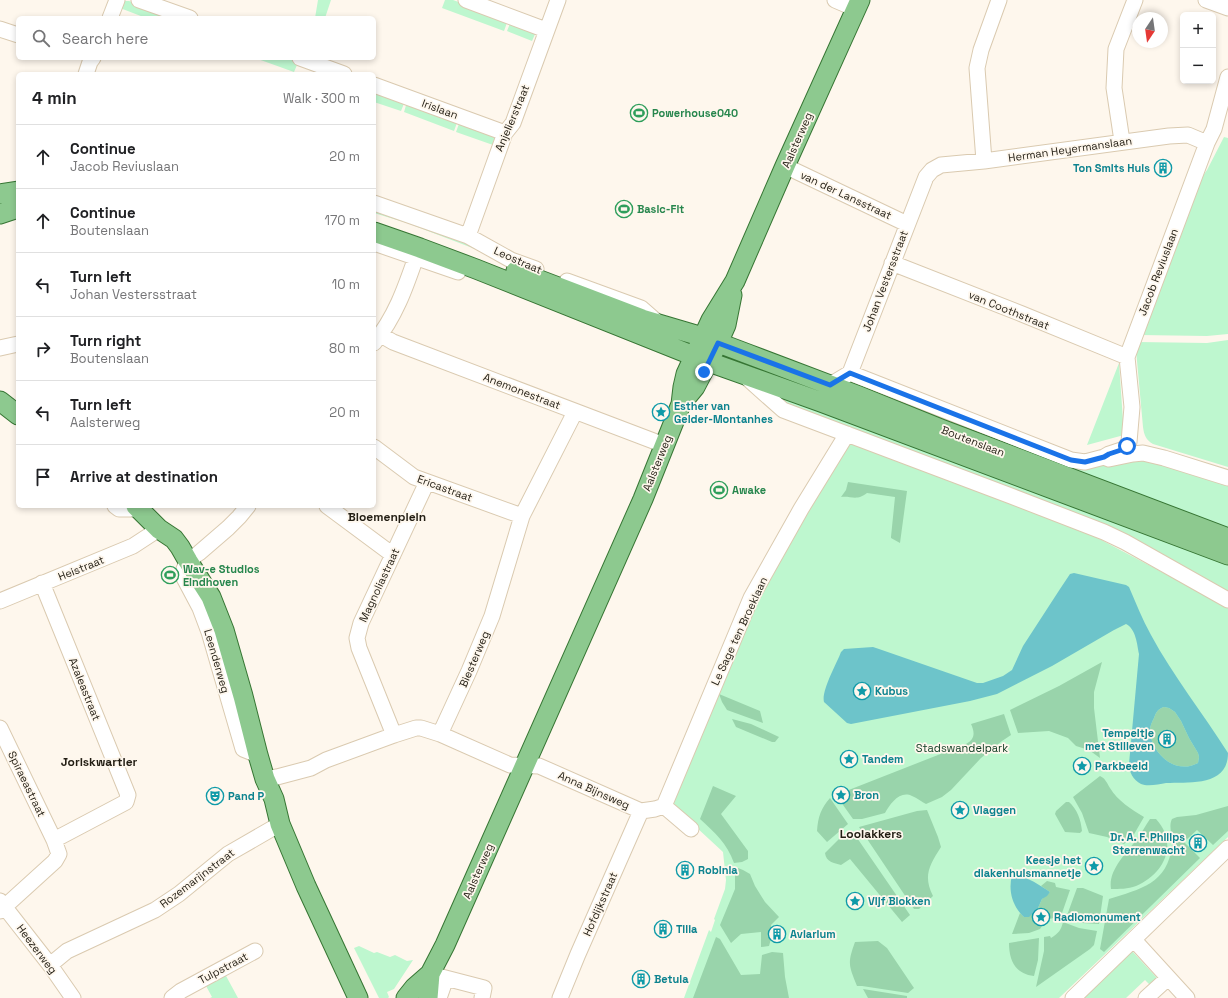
<!DOCTYPE html>
<meta charset="utf-8">
<style>
body{margin:0;font-family:"Space Grotesk",sans-serif;background:#f6f6f6;color:#202124}
.controls{position:absolute;right:12px;top:12px;display:grid;overflow:hidden;border-radius:6px;box-shadow:0 2px 6px #0003}
.controls button{width:36px;height:36px;display:grid;place-items:center;padding:0;border:0;border-bottom:1px solid #e0e0e0;background:#fff;color:#202124;font:20px sans-serif}
.compass{position:absolute;left:1132px;top:12px;width:36px;height:36px;border-radius:50%;background:#fff;box-shadow:0 2px 6px #0003;rotate:193deg}
.stop{position:absolute;width:12px;height:12px;margin:-9px;border:3px solid #1a73e8;border-radius:50%;background:#fff}
.stop.end{background:#1a73e8;border-color:#fff;box-shadow:0 1px 4px #0008}
.list{margin:0;padding:0;list-style:none}
h2{display:flex;justify-content:space-between;align-items:center;height:52px;margin:0;padding:0 16px;font-size:17px}
h2 small{font-size:13px;font-weight:400;color:#757577}
.list li{display:grid;grid-template-columns:26px 1fr auto;gap:12px;align-items:center;box-sizing:border-box;height:64px;padding:0 16px;border-top:1px solid #e0e0e0}
.list b{display:block;font-size:15px;white-space:nowrap}
.list p{margin:0;font-size:13px;white-space:nowrap;color:#757577}
.list em{font-size:13px;font-style:normal;color:#757577}
.icon{flex:none;width:22px;height:22px;fill:none;stroke:currentColor;stroke-width:2;stroke-linecap:round;stroke-linejoin:round}
.map{position:relative;flex:none;width:1228px;height:998px;overflow:hidden}
.search{position:absolute;background:#fff;box-shadow:0 2px 6px #0003;left:16px;top:16px;width:360px;height:44px;display:flex;align-items:center;gap:10px;box-sizing:border-box;padding:0 14px;border-radius:6px;color:#757577;font-size:15px}
.panel{position:absolute;background:#fff;box-shadow:0 2px 6px #0003;left:16px;top:72px;width:360px;height:436px;border-radius:6px}
.map>svg:first-child{display:block}
</style>
<div class="map">
<svg width="1228" height="998" viewBox="0 0 1228 998">
<rect width="100%" height="100%" fill="#fef7ed"/>
<!-- green -->
<path fill="#bef7cf" d="M318,0h13l-6,18h-10z
M445,0h8l55,20 -4,11 -62,-23z
M124,1h5l49,17h-32l-26,-10z
M511,21l25,11 -4,9 -25,-10z
M255,58h33l6,2 3,5 -3,7z
M374,90l31,11 -4,10 -27,-9z
M407,102l51,18 -4,11 -50,-19z
M460,121l36,16 -3,8 -37,-13z
M1224,137l4,1v196l-21,2 -67,-1 58,-152 9,-13z
M374,206l91,33 39,21 -97,-37 -33,-10z
M1228,340v127l-75,-23c-7,-4 -9,-9 -10,-17l-7,-77 2,-8 69,1z
M1119,363l5,72 -37,10z
M767,388l461,173v34l-179,-92 -262,-99z
M920,408l45,20 109,38 59,-10 95,25v52l-280,-106z
M850,435l223,90 155,82v230l-169,161h-375l25,-68 2,2 4,-12 -1,-1 11,-30 1,-9 -3,-28 -54,-50 88,-201z
M359,946l15,7 3,-1 13,5 5,-2 12,6 6,-1 -19,29 -7,3 2,5 -1,1h-9l-25,-50z
M1132,951l25,27 -7,7 -5,-5 -19,18h-43z
M225,974l13,24h-28l2,-1 -7,-13z"/>
<!-- forest -->
<path fill="#99d4ab" d="M848,482l59,9 -7,52 -9,-5v-1l4,-40 -28,-4c-10,8 -15,3 -26,4l5,-7z
M1102,662l-8,30v16l6,50 -11,-8 -13,-4 -8,-8 -19,-7 -31,2 -8,-23 49,-24z
M719,694l41,17 3,12 -36,-13 -5,-8z
M1164,707l5,1 6,4 6,9 8,17 9,15 1,4 -1,6c-22,12 -45,-8 -48,-30 -1,-5 2,-11 4,-15 2,-6 4,-9 10,-11z
M1004,714l7,21 -9,6 -21,17 -30,32 -9,7 -16,7c-4,-2 -9,-6 -14,-8 -12,-6 -22,8 -27,17l-23,6h-9l-17,-24 130,-51c9,-5 9,-11 5,-20z
M732,719l19,5 28,13 -4,5h-3l-36,-15z
M1100,776c5,2 7,7 10,12 8,13 21,21 34,29l-11,19 -9,8 -17,-7 -18,-4 -7,-20 -9,-16z
M713,786l23,10 -15,18 27,37v8l-6,3 -8,1c-7,-20 -19,-30 -34,-44z
M830,798l18,26 -21,18 -10,-11c1,-14 4,-23 13,-33z
M1066,802h3c8,7 12,18 13,29l-2,2 -15,-1 -10,-18 1,-3z
M1228,806v25l-15,14 -16,-15 -13,12 16,16 -96,94 -4,-3 9,-50c31,-10 59,-15 63,-54 1,-9 -4,-18 0,-26l5,-2 19,-2z
M927,810l11,27 3,10c-12,19 -18,29 -8,49l-14,13h-5l-55,-82 58,-16z
M1150,819h6c23,25 8,55 -20,67 -8,3 -17,3 -25,3 -3,-19 15,-35 25,-49 6,-7 9,-14 14,-21z
M850,831l3,1 57,83 -8,7 -52,-63 -9,6c-7,-2 -15,-3 -16,-12l17,-17z
M738,868l5,2 7,4 5,12 10,16 14,15 -8,8 1,10 -3,11 -8,1v-15l-20,2 -10,9 -11,-18 15,-36v-20z
M1047,881l8,2 1,4 14,3 -9,26 -15,4 -6,9 -11,4 -17,1 8,-21 4,4 14,-9 4,-9 8,-7 -9,-6z
M1077,888h6l20,8 -4,28 -17,-1 -16,-5z
M1063,922l16,6 18,3 -3,14 -4,4 -54,38 8,-36v-14l6,-1 1,2c8,-5 10,-8 12,-16z
M716,937l4,2 21,36 19,-1 2,-19 10,-3 11,1 2,24 4,21h-96z
M1039,938l-1,22 -4,16c-19,-2 -25,-16 -25,-33z
M878,941l9,7 27,40 -6,5 -46,-7h-5c-8,-20 -10,-22 -2,-44z
M863,989l44,7v2h-39z"/>
<!-- water -->
<path fill="#6dc4ca" fill-rule="evenodd" d="M1074,573l52,12 3,2c7,16 13,32 22,48 22,41 52,78 77,118 0,34 -39,29 -62,30 -7,1 -18,4 -25,1 -8,-4 -12,-12 -12,-20l10,-110c-2,-10 -3,-25 -13,-30l-12,6 -62,36 -55,28 -27,7 -119,23 -4,-1 -23,-21c-3,-11 13,-39 17,-50l3,-3 29,-2 6,2 98,34h6l20,-7 9,-6 11,-24 37,-57 10,-15zM1164,707l5,1 6,4 6,9 8,17 9,15 1,4 -1,6c-22,12 -45,-8 -48,-30 -1,-5 2,-11 4,-15 2,-6 4,-9 10,-11z
M1012,875c15,1 26,9 38,17l-3,4 -5,3 -4,9 -9,9h-5c-12,-11 -16,-27 -12,-42z"/>
<g fill="none" stroke-linecap="round" stroke-linejoin="round">
<defs>
<path id="minor" d="M139,0l51,18
M466,0l80,30
M835,0l21,9
M1206,0l22,8
M110,18l7,-18
M0,29l18,6
M300,58l44,16
M86,74l4,-12 3,-4
M374,85l131,48
M1122,141l-8,-53 2,-39 19,-49
M984,161l-7,-93 4,-18 18,-50
M785,166l122,58
M374,203l94,33 43,24 25,9
M468,236l37,-103 8,-10 45,-123
M374,243l84,29
M892,263l130,51 105,43
M567,281l74,27 16,14
M381,335l12,7 271,103
M374,343c21,-26 31,-54 42,-86
M0,348l18,-4
M850,373l221,87 14,2 19,-5 5,2 24,-5 10,-1 21,5 64,20
M747,378l36,32 228,86 93,36 21,10 103,58
M830,385l20,-12 76,-196 6,-7 9,-5 43,-4 185,-25 19,-1 19,8
M374,447l40,30 108,39
M1104,457l5,-3 15,-5 5,-7 3,-35 -5,-50 80,-214 7,-14 14,-52
M115,506l4,3h20
M248,506l-9,11 -11,11 -29,25 -11,8 -4,8 -1,7 17,32 9,24 34,117 15,6
M327,506l66,49
M0,601l133,-55 26,-17
M0,728l54,112
M440,734l29,-63 23,-55 30,-100 53,-104
M394,735l-35,-87 -2,-10 4,-15 66,-141
M265,779l12,-2 34,-9 15,-8 68,-25 22,-7h5l19,6 70,31 29,1 102,45 14,-2 9,-3
M664,806l87,-208 50,-89 46,-75
M664,806l27,23
M0,901l50,64 23,33
M0,911l55,-50 4,-7 -5,-14 72,-38 2,-7 -86,-212
M1134,940l53,58
M50,965l17,-14 88,-41 24,-16 49,-40 52,-30
M430,974l54,14 -2,10
M172,998l9,-7 74,-40
M439,998l7,-20
M560,998l18,-44 63,-143
M1073,998l155,-150
M1146,998l22,-20"/>
<path id="major" d="M0,194l18,-3
M0,214l18,-6
M374,232l46,16 56,21 233,93 112,40 407,153
M516,271l126,48 61,18 45,17 111,42 82,33 287,109
M0,401l18,14
M681,404l14,-17 23,-44 8,-18 6,-30
M136,506l23,23 15,10 6,8 8,14 23,36 13,33 19,66 15,59 7,24 9,20 6,25 26,62 52,112
M406,998l8,-10 16,-14 15,-29 198,-446 38,-95 2,-17 3,-13 25,-54 24,-39 50,-115 75,-166
M428,998l2,-24"/>
</defs>
<!-- minor casing -->
<use href="#minor" stroke="#dacab0" stroke-width="17"/>
<!-- major casing -->
<use href="#major" stroke="#367533" stroke-width="21"/>
<!-- minor -->
<use href="#minor" stroke="#fff" stroke-width="15"/>
<!-- major -->
<use href="#major" stroke="#8dc98f" stroke-width="19"/>
</g>
<g fill="none" stroke-linecap="round" stroke-linejoin="round">
<!-- route -->
<path stroke="#1a73e8" stroke-width="5" d="M704,372l14,-29 112,42 20,-12 221,87 14,2 19,-5 5,-3 15,-5 3,-3"/>
</g>
<!-- icons -->
<defs>
<symbol id="stadium-ring" viewBox="-11 -11 22 22"><circle r="9.5" fill="#fef7ed" stroke="#2e9e5b" stroke-width="1.5"/><path d="M0-5a6.5 5 0 1 0 0 10a6.5 5 0 1 0 0-10ZM-3.5-1.8h7v3.6h-7Z" fill="#2e9e5b"/></symbol>
<symbol id="building-ring" viewBox="-11 -11 22 22"><circle r="9.5" fill="#fef7ed" stroke="#0f9aa8" stroke-width="1.5"/><path d="M-4-6H4V6H1V3H-1V6H-4ZM-2.5-4.3h1.7v1.8h-1.7ZM.8-4.3h1.7v1.8H.8ZM-2.5-1h1.7V.8h-1.7ZM.8-1h1.7V.8H.8Z" fill="#0f9aa8"/></symbol>
<symbol id="sight-ring" viewBox="-11 -11 22 22"><circle r="9.5" fill="#fef7ed" stroke="#0f9aa8" stroke-width="1.5"/><path d="M0-6L1.8-2.2L6-1.7L2.9 1.2L3.7 5.4L0 3.3L-3.7 5.4L-2.9 1.2L-6-1.7L-1.8-2.2Z" fill="#0f9aa8"/></symbol>
<symbol id="theatre-ring" viewBox="-11 -11 22 22"><circle r="9.5" fill="#fef7ed" stroke="#0f9aa8" stroke-width="1.5"/><path d="M-5-5.5Q0-4 5-5.5V0Q5 5 0 6Q-5 5-5 0ZM-3.3-2.5H-1v1.5H-3.3ZM1-2.5H3.3v1.5H1ZM-2.8 1Q0 5.5 2.8 1Z" fill="#0f9aa8"/></symbol>
</defs>
<g fill-rule="evenodd">
<use href="#stadium-ring" x="629" y="103" width="20" height="20"/>
<use href="#building-ring" x="1153" y="158" width="20" height="20"/>
<use href="#stadium-ring" x="614" y="199" width="20" height="20"/>
<use href="#sight-ring" x="651" y="402" width="20" height="20"/>
<use href="#stadium-ring" x="709" y="480" width="20" height="20"/>
<use href="#stadium-ring" x="160" y="565" width="20" height="20"/>
<use href="#sight-ring" x="852" y="681" width="20" height="20"/>
<use href="#building-ring" x="1157" y="729" width="20" height="20"/>
<use href="#sight-ring" x="839" y="749" width="20" height="20"/>
<use href="#sight-ring" x="1072" y="756" width="20" height="20"/>
<use href="#sight-ring" x="831" y="785" width="20" height="20"/>
<use href="#theatre-ring" x="205" y="786" width="20" height="20"/>
<use href="#sight-ring" x="950" y="800" width="20" height="20"/>
<use href="#building-ring" x="1188" y="833" width="20" height="20"/>
<use href="#sight-ring" x="1084" y="856" width="20" height="20"/>
<use href="#building-ring" x="675" y="860" width="20" height="20"/>
<use href="#sight-ring" x="845" y="891" width="20" height="20"/>
<use href="#sight-ring" x="1031" y="907" width="20" height="20"/>
<use href="#building-ring" x="653" y="919" width="20" height="20"/>
<use href="#building-ring" x="767" y="924" width="20" height="20"/>
<use href="#building-ring" x="631" y="969" width="20" height="20"/>
</g>
<g text-anchor="middle" stroke-width="3.5" stroke-linejoin="round" paint-order="stroke">
<!-- street labels -->
<g font-size="11" fill="#221d13" stroke="#fef7ed">
<text transform="translate(440 109) rotate(20)" y="4">Irislaan</text>
<text transform="translate(512 118) rotate(-67)" y="4">Anjelierstraat</text>
<text transform="translate(797 140) rotate(-66)" y="4">Aalsterweg</text>
<text transform="translate(1070 149) rotate(-8)" y="4">Herman Heyermanslaan</text>
<text transform="translate(846 195) rotate(25)" y="4">van der Lansstraat</text>
<text transform="translate(518 260) rotate(24)" y="4">Leostraat</text>
<text transform="translate(1158 272) rotate(-69)" y="4">Jacob Reviuslaan</text>
<text transform="translate(885 281) rotate(-69)" y="4">Johan Vestersstraat</text>
<text transform="translate(1009 310) rotate(22)" y="4">van Coothstraat</text>
<text transform="translate(522 391) rotate(21)" y="4">Anemonestraat</text>
<text transform="translate(973 441) rotate(21)" y="4">Boutenslaan</text>
<text transform="translate(657 463) rotate(-68)" y="4">Aalsterweg</text>
<text transform="translate(445 488) rotate(20)" y="4">Ericastraat</text>
<text transform="translate(81 568) rotate(-22)" y="4">Heistraat</text>
<text transform="translate(379 585) rotate(-65)" y="4">Magnoliastraat</text>
<text transform="translate(739 631) rotate(-65)" y="4">Le Sage ten Broeklaan</text>
<text transform="translate(474 659) rotate(-67)" y="4">Biesterweg</text>
<text transform="translate(217 661) rotate(74)" y="4">Leenderweg</text>
<text transform="translate(85 689) rotate(68)" y="4">Azaleastraat</text>
<text transform="translate(27 784) rotate(64)" y="4">Spiraeastraat</text>
<text transform="translate(594 790) rotate(24)" y="4">Anna Bijnsweg</text>
<text transform="translate(478 871) rotate(-66)" y="4">Aalsterweg</text>
<text transform="translate(197 878) rotate(-37)" y="4">Rozemarijnstraat</text>
<text transform="translate(600 904) rotate(-66)" y="4">Hofdijkstraat</text>
<text transform="translate(37 949) rotate(53)" y="4">Heezerweg</text>
<text transform="translate(223 968) rotate(-28)" y="4">Tulpstraat</text>
</g>
<!-- leisure labels -->
<g font-size="11" font-weight="bold" fill="#27864d" stroke="#fef7ed" text-anchor="start">
<text x="652" y="117">Powerhouse040</text>
<text x="637" y="213">Basic-Fit</text>
<text x="732" y="494">Awake</text>
<text x="183" y="573">Wav-e Studios<tspan x="183" dy="13">Eindhoven</tspan></text>
</g>
<!-- culture labels -->
<g font-size="11" font-weight="bold" fill="#0d838f" stroke="#fef7ed" text-anchor="start">
<text x="1150" y="172" text-anchor="end">Ton Smits Huis</text>
<text x="674" y="410">Esther van<tspan x="674" dy="13">Gelder-Montanhes</tspan></text>
<text x="875" y="695">Kubus</text>
<text x="1154" y="737" text-anchor="end">Tempeltje<tspan x="1154" dy="13">met Stilleven</tspan></text>
<text x="862" y="763">Tandem</text>
<text x="1095" y="770">Parkbeeld</text>
<text x="854" y="799">Bron</text>
<text x="228" y="800">Pand P</text>
<text x="973" y="814">Vlaggen</text>
<text x="1185" y="841" text-anchor="end">Dr. A. F. Philips<tspan x="1185" dy="13">Sterrenwacht</tspan></text>
<text x="1081" y="864" text-anchor="end">Keesje het<tspan x="1081" dy="13">diakenhuismannetje</tspan></text>
<text x="698" y="874">Robinia</text>
<text x="868" y="905">Vijf Blokken</text>
<text x="1054" y="921">Radiomonument</text>
<text x="676" y="933">Tilia</text>
<text x="790" y="938">Aviarium</text>
<text x="654" y="983">Betula</text>
</g>
<!-- park labels -->
<g font-size="11" fill="#0c3a20" stroke="#fef7ed">
<text x="962" y="752">Stadswandelpark</text>
</g>
<!-- neighbourhood labels -->
<g font-size="12" font-weight="bold" fill="#221d13" stroke="#fef7ed">
<text x="387" y="521">Bloemenplein</text>
<text x="99" y="766">Joriskwartier</text>
<text x="871" y="838">Looiakkers</text>
</g>
</g>
</svg>
<div class="controls">
<button>+</button>
<button>−</button>
</div>
<svg class="compass" viewBox="-18 -18 36 36"><path d="M0-13l5 13h-10z" fill="#e53935"/><path d="M0 13l5-13h-10z" fill="#757577"/></svg>
<div class="stop" style="left:1127px;top:446px"></div>
<div class="stop end" style="left:704px;top:372px"></div>
<div class="search"><svg class="icon" aria-label="search" viewBox="0 0 24 24"><circle cx="10" cy="10" r="6"/><path d="M15 15l6 6"/></svg>Search here</div>
<section class="panel">
<h2>4 min<small>Walk · 300 m</small></h2>
<ul class="list">
<li><svg class="icon" aria-label="ahead" viewBox="0 0 24 24"><path d="M12 20V5M6 11l6-6 6 6"/></svg><div><b>Continue</b><p>Jacob Reviuslaan</p></div><em>20 m</em></li>
<li><svg class="icon" aria-label="ahead" viewBox="0 0 24 24"><path d="M12 20V5M6 11l6-6 6 6"/></svg><div><b>Continue</b><p>Boutenslaan</p></div><em>170 m</em></li>
<li><svg class="icon" aria-label="left" viewBox="0 0 24 24"><path d="M17 20v-9H6M10 6l-5 5 5 5"/></svg><div><b>Turn left</b><p>Johan Vestersstraat</p></div><em>10 m</em></li>
<li><svg class="icon" aria-label="right" viewBox="0 0 24 24"><path d="M7 20v-9h11M14 6l5 5-5 5"/></svg><div><b>Turn right</b><p>Boutenslaan</p></div><em>80 m</em></li>
<li><svg class="icon" aria-label="left" viewBox="0 0 24 24"><path d="M17 20v-9H6M10 6l-5 5 5 5"/></svg><div><b>Turn left</b><p>Aalsterweg</p></div><em>20 m</em></li>
<li><svg class="icon" aria-label="arrive" viewBox="0 0 24 24"><path d="M6 21V4h12l-3 4 3 4H6"/></svg><div><b>Arrive at destination</b></div></li>
</ul>
</section>
</div>
